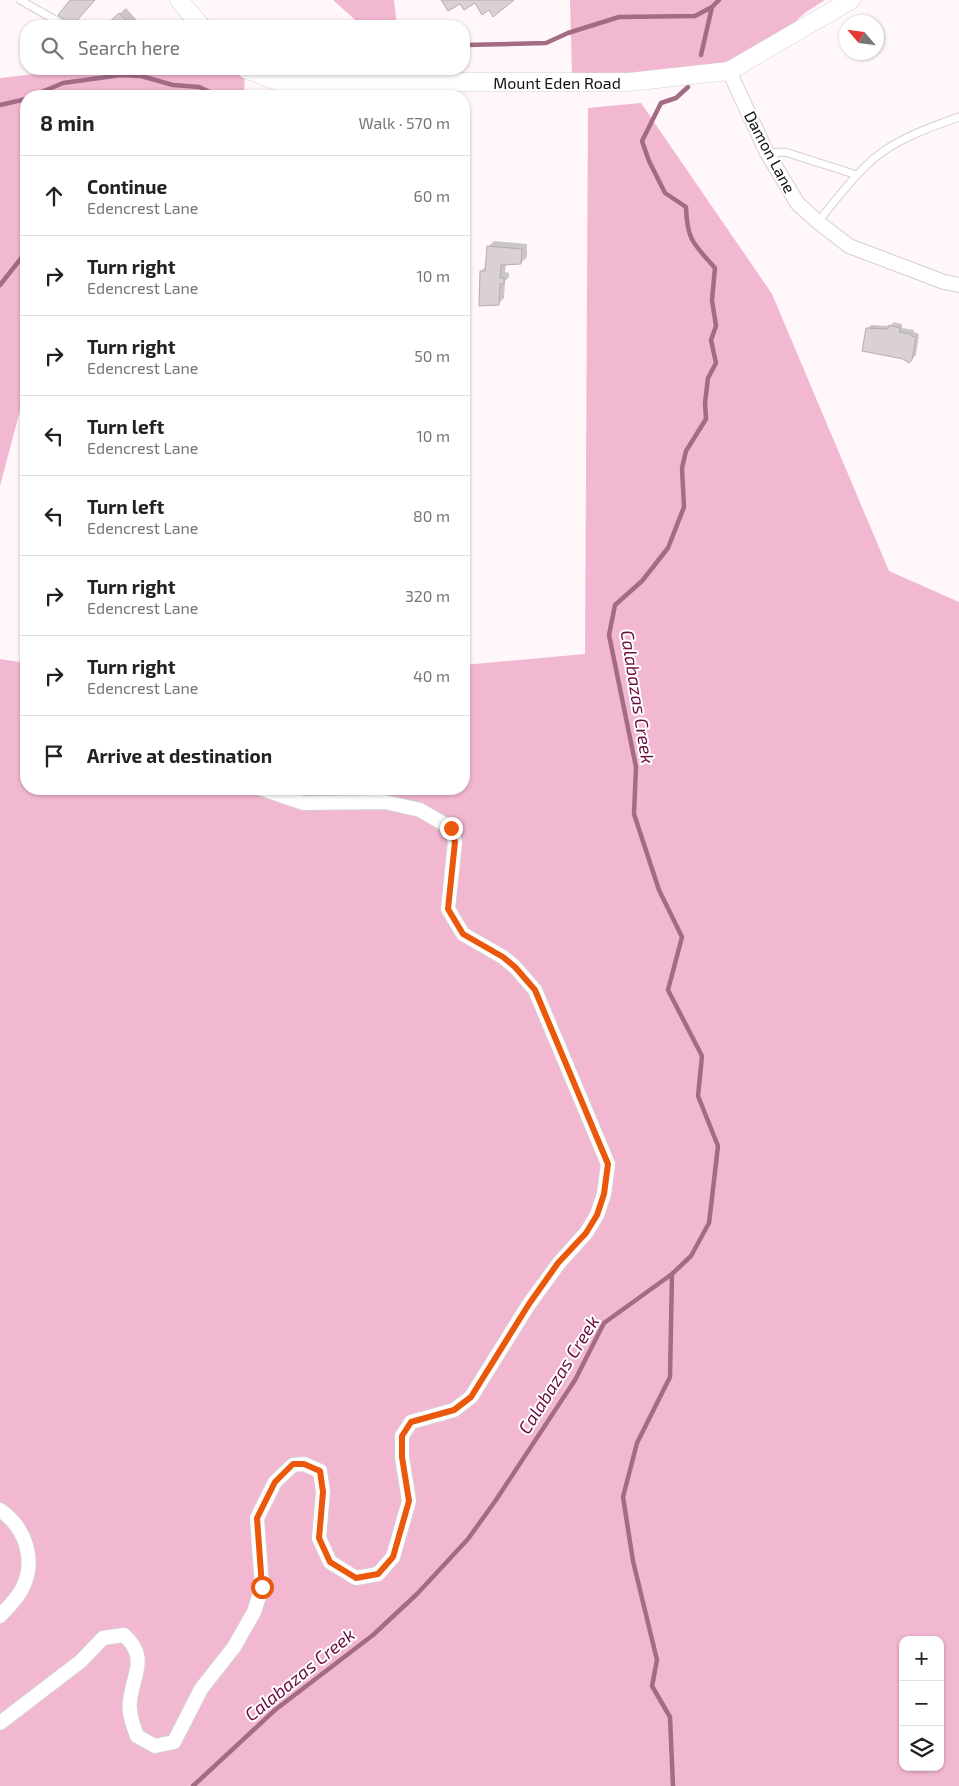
<!DOCTYPE html>
<meta charset="utf-8">
<style>
body{margin:0;font-family:"Exo 2",sans-serif;background:#f6f6f6;color:#222}
.controls{position:absolute;right:15px;bottom:15px;display:grid;overflow:hidden;border-radius:10px;box-shadow:0 1px 4px #0004}
.controls button{width:45px;height:45px;display:grid;place-items:center;padding:0;border:0;border-bottom:1px solid #e0e0e0;background:#fff;color:#222;font:25px sans-serif}
.compass{position:absolute;left:839px;top:15px;width:45px;height:45px;border-radius:50%;background:#fff;box-shadow:0 1px 4px #0004;rotate:298deg}
.stop{position:absolute;width:15px;height:15px;margin:-11px;border:4px solid #ea580c;border-radius:50%;background:#fff}
.stop.end{background:#ea580c;border-color:#fff;box-shadow:0 1px 5px #0008}
.list{margin:0;padding:0;list-style:none}
h2{display:flex;justify-content:space-between;align-items:center;height:65px;margin:0;padding:0 20px;font-size:21px}
h2 small{font-size:16px;font-weight:400;color:#767676}
.list li{display:grid;grid-template-columns:32px 1fr auto;gap:15px;align-items:center;box-sizing:border-box;height:80px;padding:0 20px;border-top:1px solid #e0e0e0}
.list b{display:block;font-size:19px;white-space:nowrap}
.list p{margin:0;font-size:16px;white-space:nowrap;color:#767676}
.list em{font-size:16px;font-style:normal;color:#767676}
.icon{flex:none;width:28px;height:28px;fill:none;stroke:currentColor;stroke-width:2;stroke-linecap:round;stroke-linejoin:round}
.map{position:relative;flex:none;width:959px;height:1786px;overflow:hidden}
.search{position:absolute;background:#fff;box-shadow:0 1px 4px #0004;left:20px;top:20px;width:450px;height:55px;display:flex;align-items:center;gap:12px;box-sizing:border-box;padding:0 18px;border-radius:20px;color:#767676;font-size:19px}
.panel{position:absolute;background:#fff;box-shadow:0 1px 4px #0004;left:20px;top:90px;width:450px;height:705px;border-radius:20px}
.map>svg:first-child{display:block}
</style>
<div class="map">
<svg width="959" height="1786" viewBox="0 0 959 1786">
<rect width="100%" height="100%" fill="#fff7fa"/>
<!-- green -->
<path fill="#f3b8d1" fill-rule="evenodd" d="M333,0h61l3,26h-35z
M570,0h255l-19,12 -70,62 -164,1z
M78,69h167l-1,27h-218v292l-26,98v-408z
M641,103l131,191 117,277 70,31v1184h-959v-1127l26,4v126h438v-124l121,-11 3,-546zM903,1640h37v127h-37z"/>
<!-- shadow -->
<path fill="#0003" d="M126,8l16,18h-36l4,-4z
M494,241l33,3v13l-6,6 -15,1 -1,8 4,1v4l-4,4 -1,17 -6,6 -17,-33 6,-5 1,-19z
M894,322l8,2v4l12,2v2l5,2 -3,21 -4,4 -45,-30 4,-4 19,1z"/>
<g fill="none" stroke-linecap="round" stroke-linejoin="round">
<!-- stream -->
<path stroke="#a46b85" stroke-width="4.5" d="M464,45l82,-2 22,-10 51,-16 76,-1 17,-9
M701,55l11,-48 7,-7
M293,74l7,-5
M32,96l31,-13 58,-8 20,1 32,9 26,2 13,6 29,3
M270,96h1
M0,105l26,-6
M0,285l26,-33
M672,1274l-2,103 -33,66 -14,54 10,64 24,99 -5,26 18,31 3,69
M193,1786l82,-76 98,-75 44,-41 51,-55 28,-39 79,-120 29,-57 68,-49 19,-18 18,-33 9,-77 -20,-50 4,-40 -34,-66 14,-53 -23,-47 -25,-76 2,-47 -27,-132 6,-30 27,-24 26,-33 16,-41 -2,-39 4,-17 20,-32 -1,-16 3,-25 8,-15 -5,-23 5,-14 -4,-26 3,-32c-21,-24 -28,-27 -29,-61l-21,-14 -16,-32 -7,-20 19,-38 15,-5 12,-11"/>
</g>
<!-- building -->
<path fill="#d9d1d4" stroke="#b5aeb0" d="M70,0h25l-23,26 -14,-11z
M441,0h73l-21,17 -4,-7 -7,5 -7,-12 -11,7 -4,-6 -12,7z
M119,13l12,13h-26z
M487,246l35,3 -1,15 -20,1 -1,13h4v6h-4l-1,21 -20,1 1,-35h5z
M889,325l11,3 -1,4 12,2v2l5,1 -4,23 -3,3 -6,-4 -41,-8 4,-23 22,1z"/>
<g fill="none" stroke-linecap="round" stroke-linejoin="round">
<defs>
<path id="service" d="M20,0l46,26
M405,96l1,-13
M767,153l18,-1 72,23
M818,222c16,-20 33,-43 53,-61 25,-22 57,-33 88,-44"/>
<path id="minor" d="M729,71l38,82 31,51 20,18 31,24 95,36 15,3
M427,96l3,-13
M0,1510c25,17 37,50 22,79 -5,10 -15,19 -22,27
M0,1723l81,-62 22,-23 21,-3c25,23 9,38 6,66 -2,11 3,24 7,35l18,10 19,-4 27,-53 33,-42 20,-35 8,-25 -5,-69 18,-36 18,-17 11,-1 16,7 3,21 -4,46 11,24 26,16 22,-4 15,-17 16,-56 -7,-44v-21l9,-14 43,-12 17,-13 58,-93 30,-41 27,-30 11,-18 7,-21 4,-30 -73,-174 -20,-23 -12,-10 -40,-23 -15,-25 7,-67 -4,-14 -31,-18 -35,-8 -82,1 -41,-14"/>
<path id="tertiary" d="M179,0l22,26
M246,69l34,13h349l100,-11 122,-71"/>
</defs>
<!-- service casing -->
<use href="#service" stroke="#d7cfd2" stroke-width="9"/>
<!-- minor casing -->
<use href="#minor" stroke="#d7cfd2" stroke-width="16"/>
<!-- tertiary casing -->
<use href="#tertiary" stroke="#d7cfd2" stroke-width="19"/>
<!-- service -->
<use href="#service" stroke="#fff" stroke-width="7"/>
<!-- minor -->
<use href="#minor" stroke="#fff" stroke-width="14"/>
<!-- tertiary -->
<use href="#tertiary" stroke="#fff" stroke-width="18"/>
</g>
<g fill="none" stroke-linecap="round" stroke-linejoin="round">
<!-- route -->
<path stroke="#ea580c" stroke-width="6" d="M262,1587l-5,-69 18,-36 18,-18h11l16,7 3,21 -4,46 11,24 26,16 22,-4 15,-17 16,-56 -7,-44v-21l9,-14 43,-12 17,-13 58,-93 29,-41 28,-30 11,-18 7,-21 4,-30 -73,-174 -20,-23 -12,-10 -40,-23 -15,-25 7,-67 -4,-14"/>
</g>
<g text-anchor="middle" stroke-width="4" stroke-linejoin="round" paint-order="stroke">
<!-- street labels -->
<g font-size="16" fill="#141112" stroke="#fff">
<text x="557" y="89">Mount Eden Road</text>
<text transform="translate(770 152) rotate(62)" y="6">Damon Lane</text>
</g>
<!-- water labels -->
<g font-size="18" font-style="italic" fill="#6c0c44" stroke="#fff">
<text transform="translate(637 697) rotate(81)" y="6">Calabazas Creek</text>
<text transform="translate(559 1375) rotate(-58)" y="6">Calabazas Creek</text>
<text transform="translate(300 1675) rotate(-39)" y="6">Calabazas Creek</text>
</g>
</g>
</svg>
<div class="controls">
<button>+</button>
<button>−</button>
<button><svg class="icon" aria-label="layers" viewBox="0 0 24 24"><path d="M12 4l9 5-9 5-9-5zM3 14l9 5 9-5"/></svg></button>
</div>
<svg class="compass" viewBox="-18 -18 36 36"><path d="M0-13l5 13h-10z" fill="#e53935"/><path d="M0 13l5-13h-10z" fill="#767676"/></svg>
<div class="stop" style="left:262px;top:1587px"></div>
<div class="stop end" style="left:451px;top:828px"></div>
<div class="search"><svg class="icon" aria-label="search" viewBox="0 0 24 24"><circle cx="10" cy="10" r="6"/><path d="M15 15l6 6"/></svg>Search here</div>
<section class="panel">
<h2>8 min<small>Walk · 570 m</small></h2>
<ul class="list">
<li><svg class="icon" aria-label="ahead" viewBox="0 0 24 24"><path d="M12 20V5M6 11l6-6 6 6"/></svg><div><b>Continue</b><p>Edencrest Lane</p></div><em>60 m</em></li>
<li><svg class="icon" aria-label="right" viewBox="0 0 24 24"><path d="M7 20v-9h11M14 6l5 5-5 5"/></svg><div><b>Turn right</b><p>Edencrest Lane</p></div><em>10 m</em></li>
<li><svg class="icon" aria-label="right" viewBox="0 0 24 24"><path d="M7 20v-9h11M14 6l5 5-5 5"/></svg><div><b>Turn right</b><p>Edencrest Lane</p></div><em>50 m</em></li>
<li><svg class="icon" aria-label="left" viewBox="0 0 24 24"><path d="M17 20v-9H6M10 6l-5 5 5 5"/></svg><div><b>Turn left</b><p>Edencrest Lane</p></div><em>10 m</em></li>
<li><svg class="icon" aria-label="left" viewBox="0 0 24 24"><path d="M17 20v-9H6M10 6l-5 5 5 5"/></svg><div><b>Turn left</b><p>Edencrest Lane</p></div><em>80 m</em></li>
<li><svg class="icon" aria-label="right" viewBox="0 0 24 24"><path d="M7 20v-9h11M14 6l5 5-5 5"/></svg><div><b>Turn right</b><p>Edencrest Lane</p></div><em>320 m</em></li>
<li><svg class="icon" aria-label="right" viewBox="0 0 24 24"><path d="M7 20v-9h11M14 6l5 5-5 5"/></svg><div><b>Turn right</b><p>Edencrest Lane</p></div><em>40 m</em></li>
<li><svg class="icon" aria-label="arrive" viewBox="0 0 24 24"><path d="M6 21V4h12l-3 4 3 4H6"/></svg><div><b>Arrive at destination</b></div></li>
</ul>
</section>
</div>
